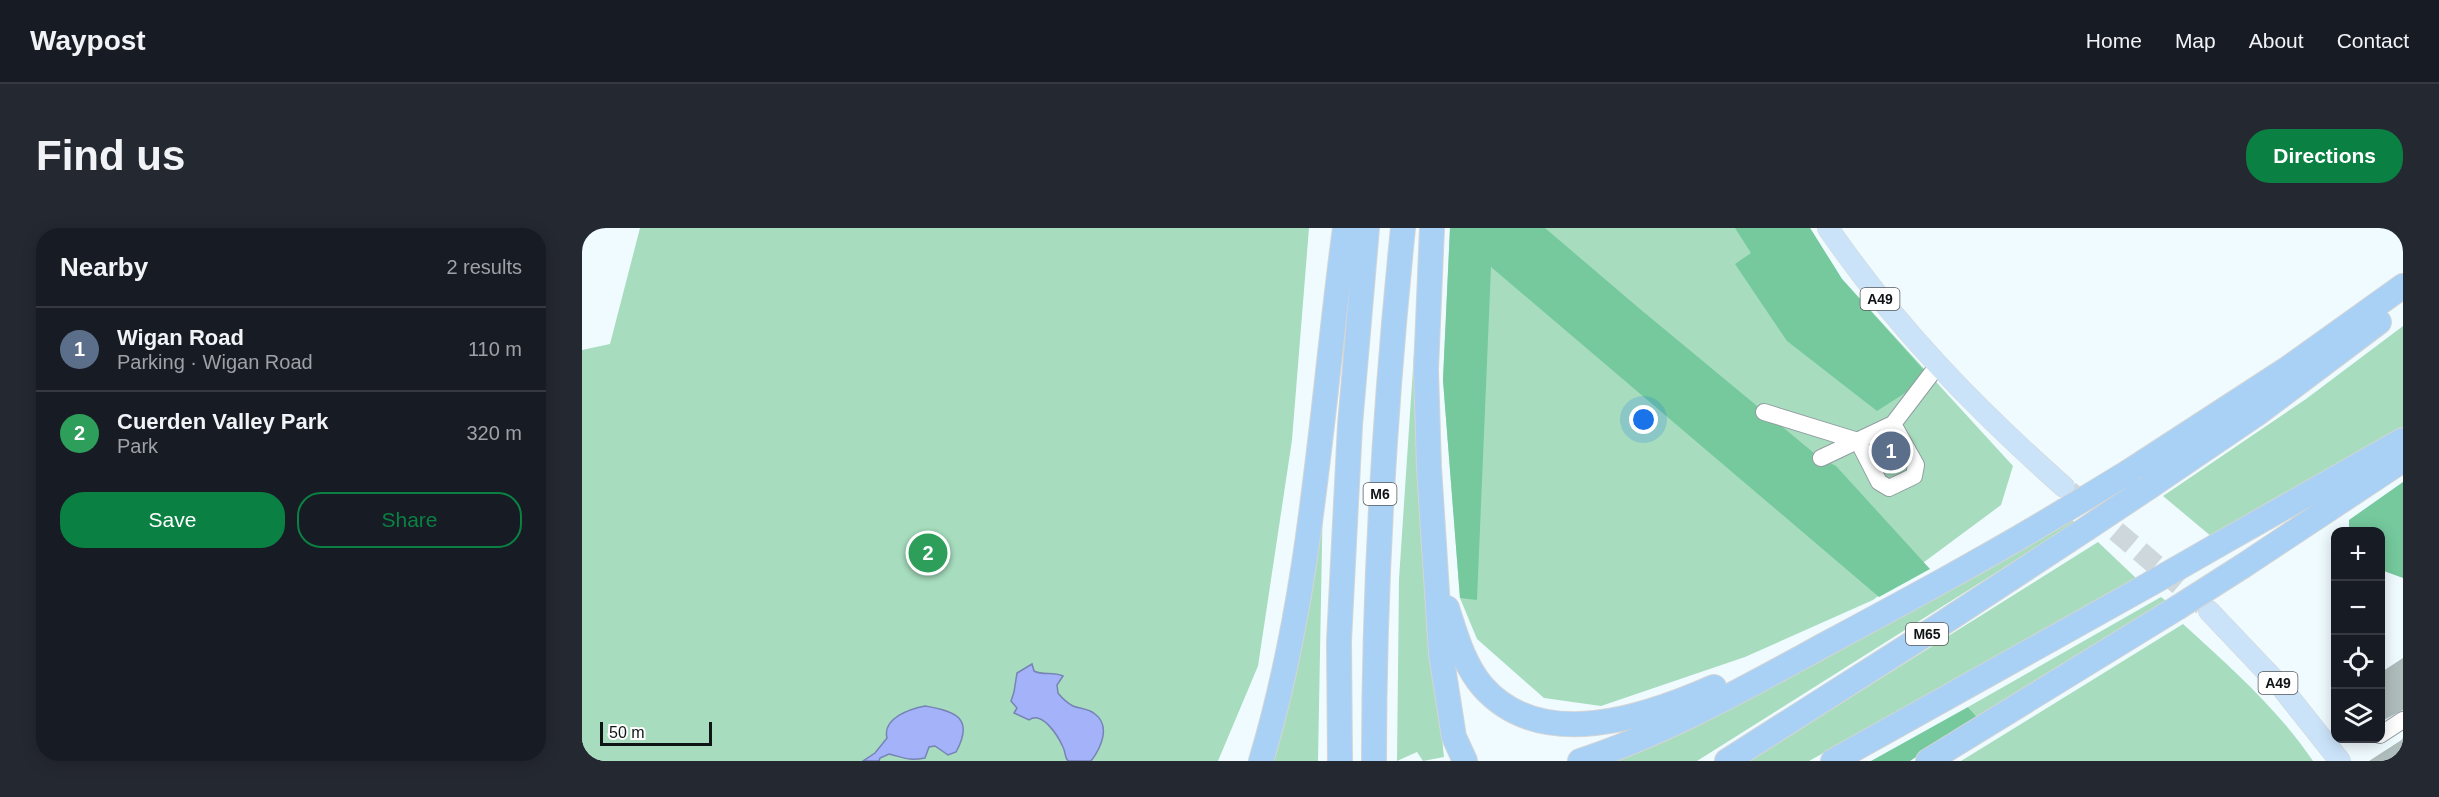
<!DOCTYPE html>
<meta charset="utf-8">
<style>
body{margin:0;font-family:Helvetica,sans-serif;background:#242831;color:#f1f3f6}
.controls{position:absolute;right:18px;bottom:18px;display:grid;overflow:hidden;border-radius:12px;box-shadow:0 3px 15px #0003}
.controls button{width:54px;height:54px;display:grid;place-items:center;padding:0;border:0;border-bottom:2px solid #363941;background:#171b24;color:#f1f3f6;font:30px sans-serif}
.scale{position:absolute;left:18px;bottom:15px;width:112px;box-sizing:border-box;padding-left:6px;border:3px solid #0f1415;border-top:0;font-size:16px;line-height:21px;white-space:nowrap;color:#0f1415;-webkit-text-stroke:4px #fff;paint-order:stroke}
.you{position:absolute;left:1062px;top:192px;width:21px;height:21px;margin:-15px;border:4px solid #fff;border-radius:50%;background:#1a73e8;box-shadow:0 0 0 9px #1a73e833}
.badge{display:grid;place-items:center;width:39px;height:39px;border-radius:50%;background:#0b8043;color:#fff;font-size:20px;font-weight:700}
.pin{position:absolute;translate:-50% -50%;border:3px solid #fff;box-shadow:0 2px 6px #0006}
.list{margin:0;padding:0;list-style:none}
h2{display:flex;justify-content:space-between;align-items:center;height:78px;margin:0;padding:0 24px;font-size:26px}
h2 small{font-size:20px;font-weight:400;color:#9ea1a6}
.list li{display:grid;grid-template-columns:39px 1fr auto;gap:18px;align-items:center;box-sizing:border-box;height:84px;padding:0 24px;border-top:2px solid #363941}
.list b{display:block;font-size:22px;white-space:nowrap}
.list p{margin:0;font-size:20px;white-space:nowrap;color:#9ea1a6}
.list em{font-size:20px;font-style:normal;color:#9ea1a6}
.actions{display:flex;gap:12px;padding:18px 24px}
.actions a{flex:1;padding:14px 0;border:2px solid #0b8043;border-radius:24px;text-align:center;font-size:21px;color:#0b8043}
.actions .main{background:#0b8043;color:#fff}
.icon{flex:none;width:33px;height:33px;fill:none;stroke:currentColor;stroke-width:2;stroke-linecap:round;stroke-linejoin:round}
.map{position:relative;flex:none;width:1821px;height:533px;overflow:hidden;border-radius:24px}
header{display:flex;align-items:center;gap:36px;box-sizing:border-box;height:84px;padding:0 30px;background:#171b24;border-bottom:2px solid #363941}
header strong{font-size:28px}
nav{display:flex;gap:33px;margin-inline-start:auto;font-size:21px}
.intro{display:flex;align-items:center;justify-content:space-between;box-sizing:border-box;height:144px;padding:0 36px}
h1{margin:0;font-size:42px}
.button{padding:15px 27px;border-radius:24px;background:#0b8043;color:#fff;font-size:21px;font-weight:700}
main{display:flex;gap:36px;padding:0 36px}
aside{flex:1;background:#171b24;border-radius:24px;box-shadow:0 3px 15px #0003}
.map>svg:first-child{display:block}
</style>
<header>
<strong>Waypost</strong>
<nav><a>Home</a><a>Map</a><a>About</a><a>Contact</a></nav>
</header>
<div class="intro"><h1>Find us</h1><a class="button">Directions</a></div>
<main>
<aside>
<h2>Nearby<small>2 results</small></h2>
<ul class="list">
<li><span class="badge" style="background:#5c6f8a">1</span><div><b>Wigan Road</b><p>Parking · Wigan Road</p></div><em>110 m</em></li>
<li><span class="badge" style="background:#2e9e5b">2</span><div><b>Cuerden Valley Park</b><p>Park</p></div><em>320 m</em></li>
</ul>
<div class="actions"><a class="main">Save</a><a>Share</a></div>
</aside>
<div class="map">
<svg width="1821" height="533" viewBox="0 0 1821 533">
<rect width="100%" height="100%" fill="#f0fbff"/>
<!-- green -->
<path fill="#a7ddbe" d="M58,0h669l-17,212 -34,226 -40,95h-636v-411l28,-6z
M868,0h360l32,51 171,187 -12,39 -128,95 -128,57 -144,49 -57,-8 -67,-59 -17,-41 -17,-218z
M836,65l4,259 22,205 -21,4 -6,-9 -20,9 2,-182z
M1821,98v101l-191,110 -49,-41 143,-97z
M741,264l-5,269h-47z
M1489,291l4,4 -378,238h-95z
M1516,314l39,37 -328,182h-60z
M1579,369l9,7 -193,113 -9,-10z
M1601,396c46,42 95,85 130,137h-352z"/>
<!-- forest -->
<path fill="#75c99d" d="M868,0h95l95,81 180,149 16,8 94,103 -51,28 -388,-330 -14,333 -17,-2 -17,-218z
M1153,0h75l32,51 88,98 -53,34 -90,-70 -52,-77 16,-11z
M1821,254v96l-22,-8 -1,-38 -31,-1v-11z
M1386,479l9,10 -67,44h-39z"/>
<!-- water -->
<path fill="#a4b2fa" stroke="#7783b5" stroke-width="1.5" d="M450,436l2,7c9,5 19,0 29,5l-6,9 1,8c4,5 9,10 15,13 7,3 15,2 22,8 16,12 6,34 -4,47h-23c-4,-5 -2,-8 -5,-14 -5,-11 -21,-37 -34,-27l-15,-7 3,-5 -6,-7 3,-9 3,-19z
M343,478c32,5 49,13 31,46l-8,3 -13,-9 -6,1 -4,11c-17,3 -19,0 -36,-4l-9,4 -1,3h-16l12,-8 12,-15c-5,-20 23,-29 38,-32z"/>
<!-- building -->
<path fill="#aebcbb" d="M1821,430v52l-23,12v-49z
M1821,511v22h-34z"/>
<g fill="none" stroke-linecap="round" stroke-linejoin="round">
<!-- major-tunnel -->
<path stroke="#ced8dc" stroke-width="21" stroke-dasharray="21 10" stroke-linecap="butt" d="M1487,263l136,116"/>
<defs>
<path id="minor" d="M1182,184l94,29 21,41 10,6 25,-12 2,-11 -23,-41
M1239,230l72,-34 45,-59
M1798,507l23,-15"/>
<path id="major" d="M1246,0c67,98 147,180 236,259
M1627,383l73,77 58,73"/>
<path id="highway" d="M850,0l-6,142 3,97 12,187 13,83 11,24
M1548,243l157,-102 116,-83
M1567,259l109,-74 121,-91
M1636,317l185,-105
M1661,338l160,-106
M865,380c9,28 17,57 36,79 59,66 163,30 231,0
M679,533c52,-173 60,-355 84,-533
M758,533l-1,-120 11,-216 17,-197
M792,533c0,-178 11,-356 29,-533
M998,533c86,-28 167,-74 246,-117 80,-43 160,-86 238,-133
M1145,533l187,-119 172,-113
M1251,533l317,-177
M1346,533l249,-153"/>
</defs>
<!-- minor casing -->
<use href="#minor" stroke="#909da1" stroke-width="18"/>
<!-- major casing -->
<use href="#major" stroke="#d4d5d5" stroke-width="22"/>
<!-- highway casing -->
<use href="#highway" stroke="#d4d5d5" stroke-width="26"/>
<!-- minor -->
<use href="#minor" stroke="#fff" stroke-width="16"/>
<!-- major -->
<use href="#major" stroke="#cbe3f9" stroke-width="21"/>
<!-- highway -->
<use href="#highway" stroke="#a9d0f5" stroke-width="24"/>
<defs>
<path id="highway-bridge" d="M1482,283l66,-40
M1504,301l63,-42
M1568,356l68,-39
M1595,380l66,-42"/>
</defs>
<!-- highway-bridge casing -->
<use href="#highway-bridge" stroke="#d4d5d5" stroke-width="26" stroke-linecap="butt"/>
<!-- highway-bridge -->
<use href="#highway-bridge" stroke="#a9d0f5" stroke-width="24"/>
</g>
<g text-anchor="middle" stroke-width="6" stroke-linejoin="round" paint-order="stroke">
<!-- shield labels -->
<g fill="#fff" stroke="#575a5b" stroke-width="1.5">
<rect x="1278.5" y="60" width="39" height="22" rx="4.5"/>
<rect x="781.5" y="255" width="33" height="22" rx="4.5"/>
<rect x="1324" y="395" width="42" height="22" rx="4.5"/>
<rect x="1676.5" y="444" width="39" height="22" rx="4.5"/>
</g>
<g font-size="14" font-weight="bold" fill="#0f1415">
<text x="1298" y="76">A49</text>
<text x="798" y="271">M6</text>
<text x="1345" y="411">M65</text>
<text x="1696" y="460">A49</text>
</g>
</g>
</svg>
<div class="controls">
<button>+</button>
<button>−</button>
<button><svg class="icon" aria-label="locate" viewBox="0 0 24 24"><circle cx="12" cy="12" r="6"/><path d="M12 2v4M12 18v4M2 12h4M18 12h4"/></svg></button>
<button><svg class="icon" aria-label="layers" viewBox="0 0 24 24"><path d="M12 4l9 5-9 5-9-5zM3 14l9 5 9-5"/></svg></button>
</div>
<div class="scale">50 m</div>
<div class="you"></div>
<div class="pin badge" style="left:1309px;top:223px;background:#5c6f8a">1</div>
<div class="pin badge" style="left:346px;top:325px;background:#2e9e5b">2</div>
</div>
</main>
